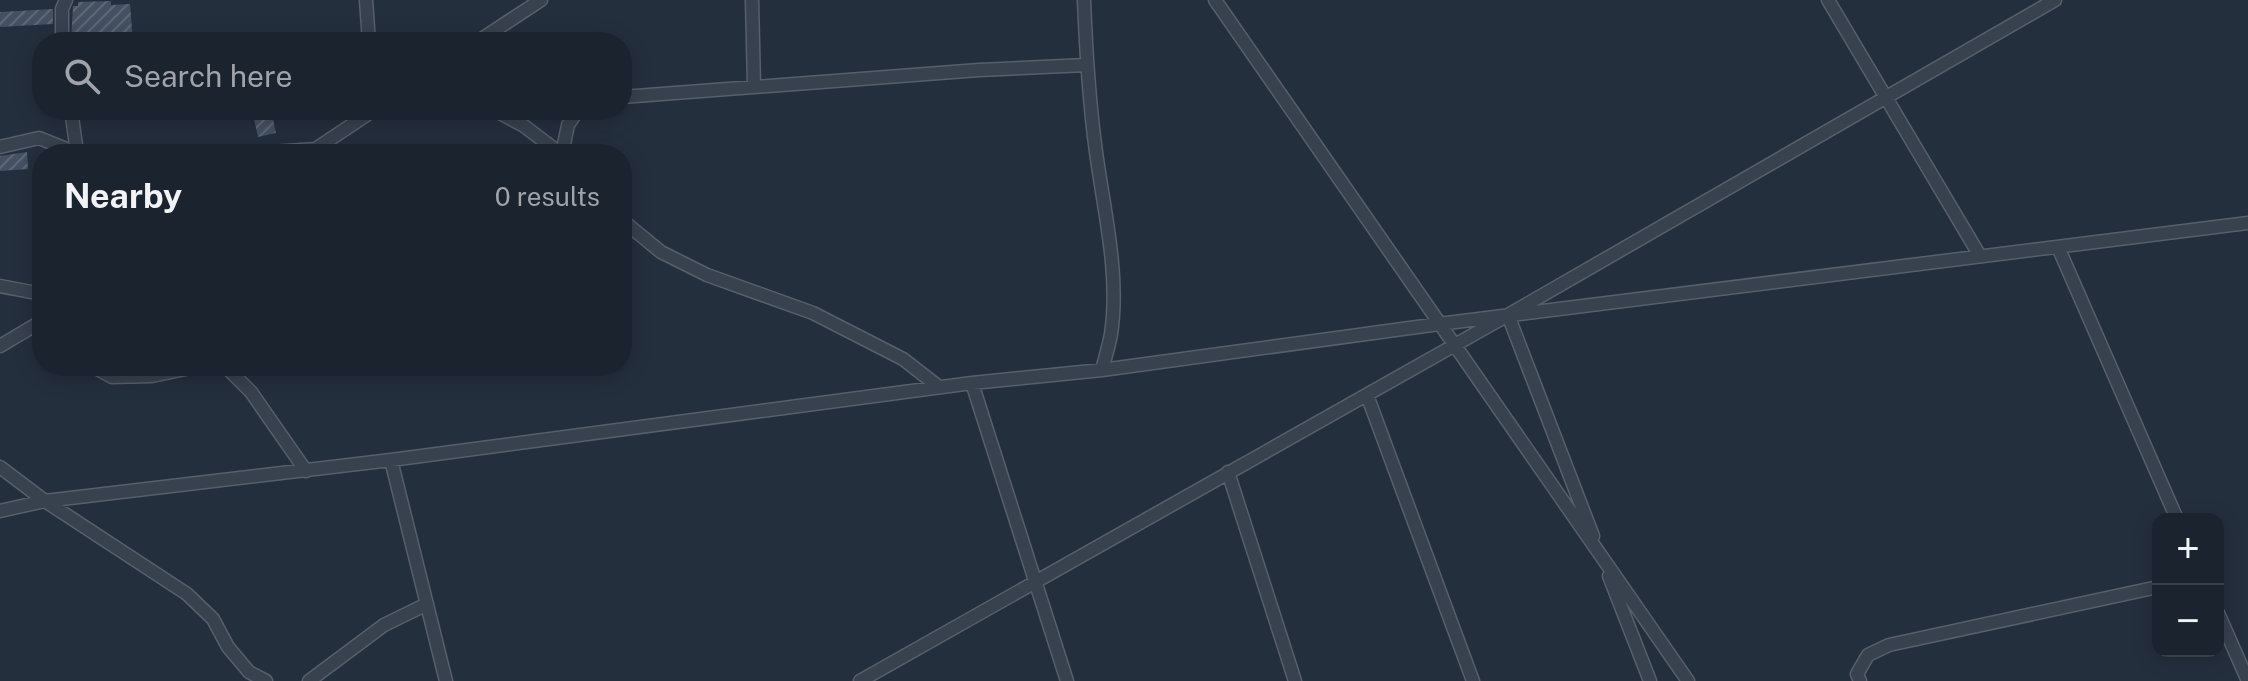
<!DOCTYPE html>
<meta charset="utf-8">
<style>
body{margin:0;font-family:"Public Sans",sans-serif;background:#242b36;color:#f1f3f6}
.controls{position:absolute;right:24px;bottom:24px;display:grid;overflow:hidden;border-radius:16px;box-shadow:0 4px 20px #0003}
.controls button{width:72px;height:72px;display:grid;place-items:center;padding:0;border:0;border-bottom:2px solid #39404a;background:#1b232e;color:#f1f3f6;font:40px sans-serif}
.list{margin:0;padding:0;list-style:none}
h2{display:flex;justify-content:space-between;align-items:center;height:104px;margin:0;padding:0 32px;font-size:34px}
h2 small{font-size:26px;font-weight:400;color:#a0a4aa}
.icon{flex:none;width:44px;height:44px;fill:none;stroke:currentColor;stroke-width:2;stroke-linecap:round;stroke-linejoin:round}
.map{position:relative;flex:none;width:2248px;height:681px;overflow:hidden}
.search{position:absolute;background:#1b232e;box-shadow:0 4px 20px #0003;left:32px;top:32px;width:600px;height:88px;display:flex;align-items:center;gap:20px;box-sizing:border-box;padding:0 28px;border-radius:32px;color:#a0a4aa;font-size:30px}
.panel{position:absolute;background:#1b232e;box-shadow:0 4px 20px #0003;left:32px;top:144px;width:600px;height:232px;border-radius:32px}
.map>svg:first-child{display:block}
</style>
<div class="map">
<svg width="2248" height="681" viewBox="0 0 2248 681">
<defs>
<pattern id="building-hatch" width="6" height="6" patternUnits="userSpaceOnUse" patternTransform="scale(2)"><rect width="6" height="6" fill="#455162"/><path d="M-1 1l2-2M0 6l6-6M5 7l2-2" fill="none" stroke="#5d6877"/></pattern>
</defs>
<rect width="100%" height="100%" fill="#242f3e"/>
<!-- building -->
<path fill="url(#building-hatch)" d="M111,1v4l19,-1 3,38h-42v-4l-20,2 2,-34h5v-4z
M53,9v15l-53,3v-15z
M272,115l4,18 -18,4 -4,-18z
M27,152l1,17 -28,2v-15z"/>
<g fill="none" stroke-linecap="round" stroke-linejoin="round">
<defs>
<path id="minor" d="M366,0l3,42
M752,0l2,86
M1084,0c2,51 5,101 12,152 8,59 24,123 15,182 -2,12 -6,24 -9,36
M1215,0l473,681
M1828,0l152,256
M62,42v-33l4,-9
M477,42l64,-42
M622,97l357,-27 107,-5
M71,110l6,42 127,2
M494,110l30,16 37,28
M0,147l39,-9 40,16
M243,154l72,-5
M308,154l66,-44
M562,154l6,-29 10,-15
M622,220l39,32 46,23 106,38 90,46 36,28
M2058,247l119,272
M0,286l42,8
M1508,315l85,221
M0,346l42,-25
M92,366l20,11 40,-1 43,-9 32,1 24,24 55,79
M972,383l95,298
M1367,395l106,286
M391,460l55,221
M0,467l45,34 142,93 26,25 15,28 21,25 17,9
M1228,472l67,209
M0,511l45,-10 346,-41 581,-77 130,-13 337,-46 809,-101
M1609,576l41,105
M2218,613l30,68
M309,681l75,-56 43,-21
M860,681l648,-366 547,-315
M1860,681l-3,-7 11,-19 21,-10 269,-58"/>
</defs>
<!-- minor casing -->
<use href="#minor" stroke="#565f6c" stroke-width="15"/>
<!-- minor -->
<use href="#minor" stroke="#38414e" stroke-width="12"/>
</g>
</svg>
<div class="controls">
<button>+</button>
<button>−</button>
</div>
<div class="search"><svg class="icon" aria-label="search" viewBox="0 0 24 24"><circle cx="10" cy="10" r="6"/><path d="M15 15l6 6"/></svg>Search here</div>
<section class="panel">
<h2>Nearby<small>0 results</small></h2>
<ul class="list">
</ul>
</section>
</div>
